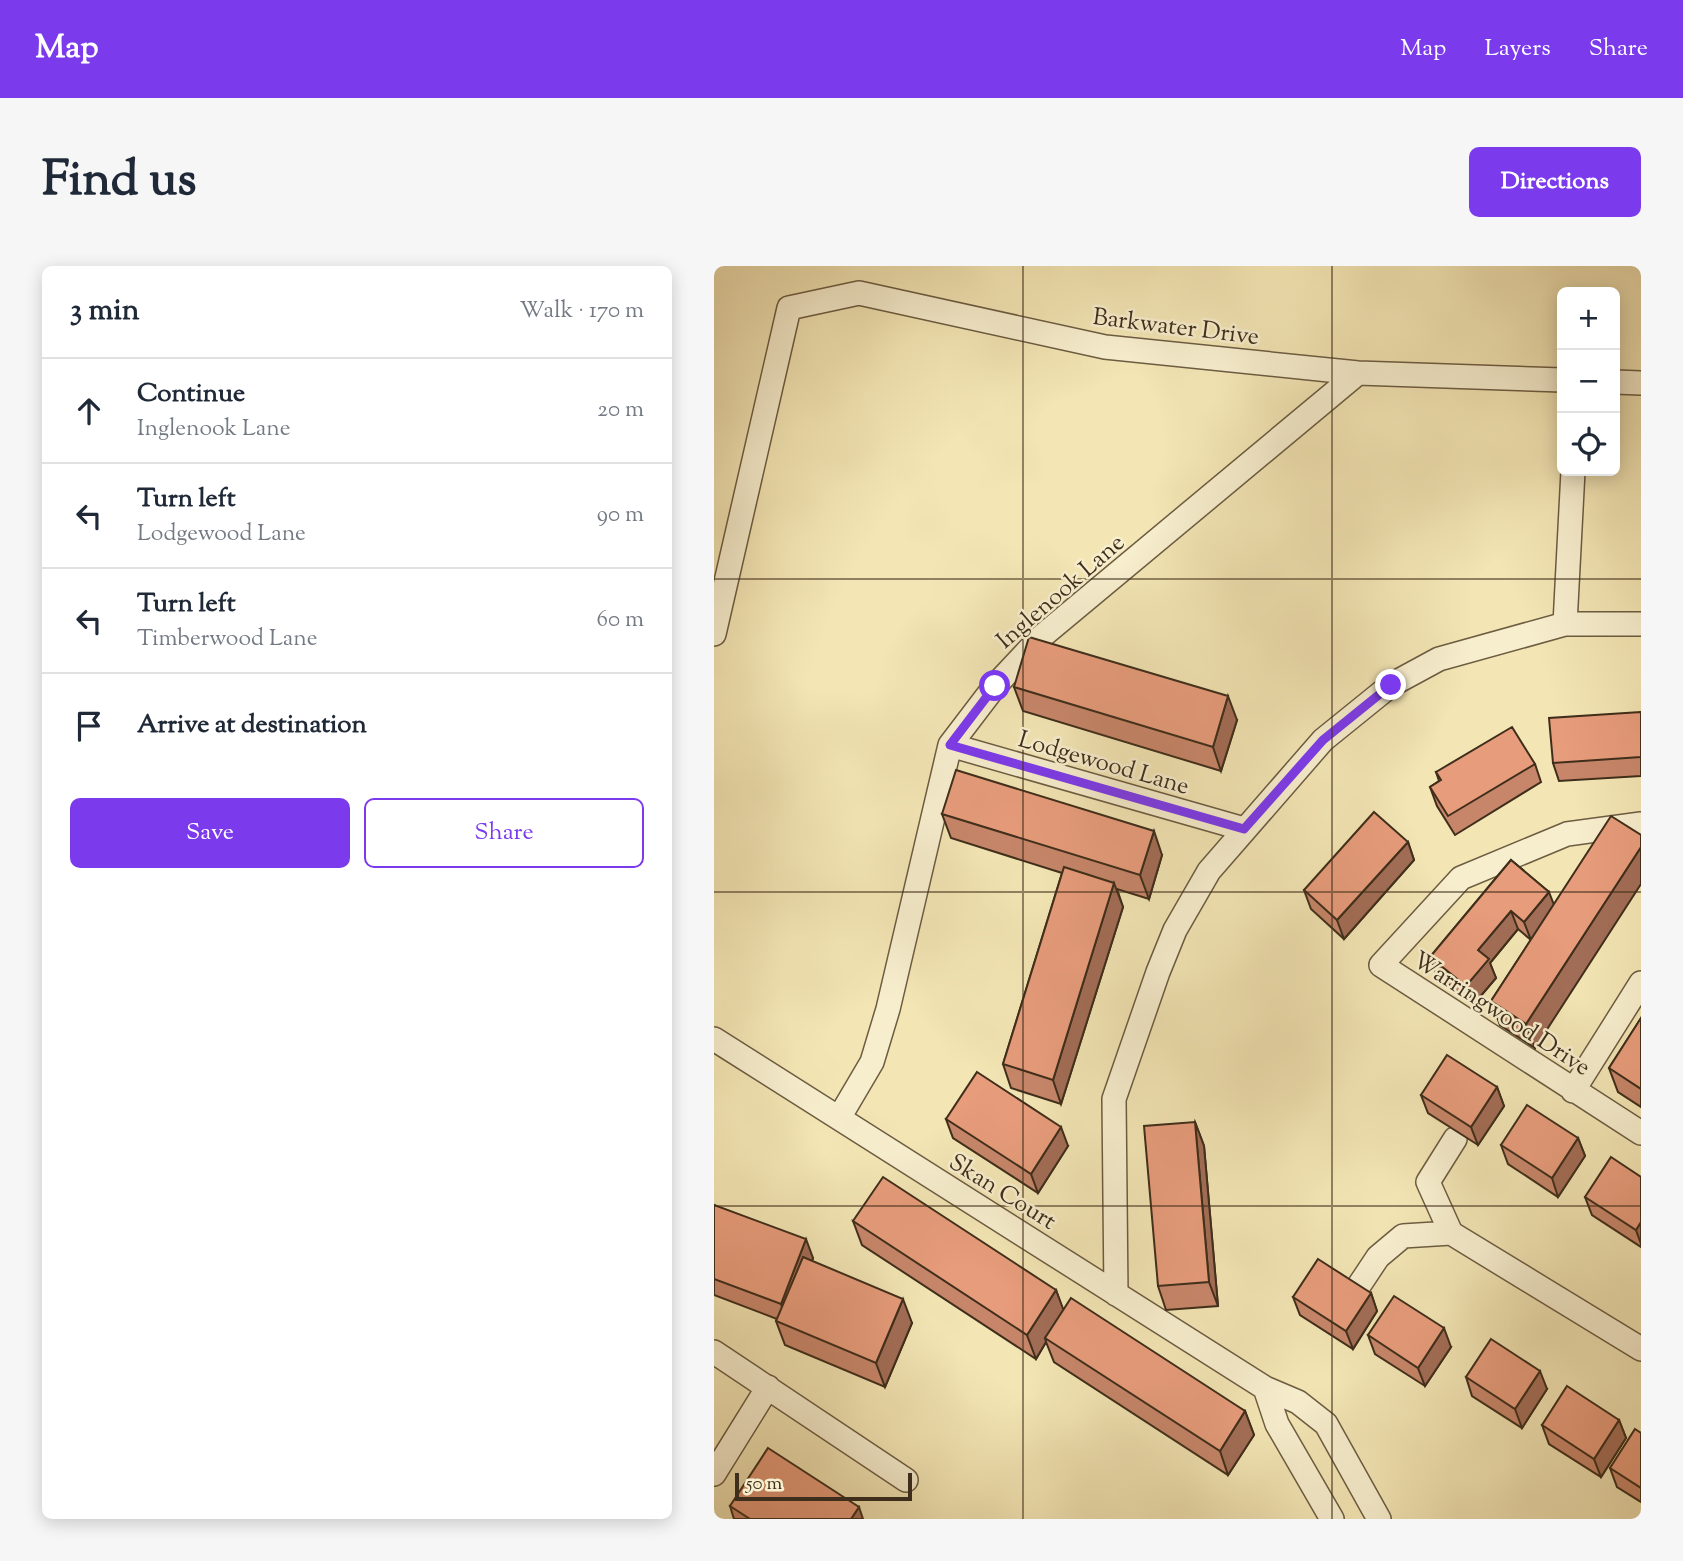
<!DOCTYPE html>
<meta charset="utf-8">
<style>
body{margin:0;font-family:"Sorts Mill Goudy",serif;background:#f6f6f7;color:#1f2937}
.controls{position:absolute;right:21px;top:21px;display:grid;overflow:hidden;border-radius:10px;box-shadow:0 4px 18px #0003}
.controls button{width:63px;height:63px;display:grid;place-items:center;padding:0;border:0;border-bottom:2px solid #e0e1e3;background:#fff;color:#1f2937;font:35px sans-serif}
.scale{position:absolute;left:21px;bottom:18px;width:177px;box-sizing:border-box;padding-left:7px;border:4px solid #3f2e1b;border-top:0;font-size:19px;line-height:24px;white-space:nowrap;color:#3f2e1b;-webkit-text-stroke:5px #f7eece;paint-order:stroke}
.stop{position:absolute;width:21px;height:21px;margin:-16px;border:5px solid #7c3aed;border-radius:50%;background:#fff}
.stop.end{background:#7c3aed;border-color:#fff;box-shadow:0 2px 7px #0008}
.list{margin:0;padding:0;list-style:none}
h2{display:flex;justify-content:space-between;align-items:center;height:91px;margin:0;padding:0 28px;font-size:30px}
h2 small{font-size:23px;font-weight:400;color:#747a83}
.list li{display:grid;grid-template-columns:46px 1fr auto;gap:21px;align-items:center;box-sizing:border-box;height:105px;padding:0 28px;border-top:2px solid #e0e1e3}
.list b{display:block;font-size:26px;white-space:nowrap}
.list p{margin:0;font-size:23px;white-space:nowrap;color:#747a83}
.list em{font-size:23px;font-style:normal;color:#747a83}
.actions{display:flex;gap:14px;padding:21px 28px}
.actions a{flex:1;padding:16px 0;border:2px solid #7c3aed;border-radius:10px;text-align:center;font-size:24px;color:#7c3aed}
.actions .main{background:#7c3aed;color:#fff}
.icon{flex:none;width:38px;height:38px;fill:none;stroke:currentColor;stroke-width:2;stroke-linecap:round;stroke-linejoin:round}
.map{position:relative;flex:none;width:927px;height:1253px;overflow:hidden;border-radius:10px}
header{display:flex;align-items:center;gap:42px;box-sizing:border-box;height:98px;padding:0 35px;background:#7c3aed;color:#fff}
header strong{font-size:33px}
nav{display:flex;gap:38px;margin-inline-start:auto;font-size:24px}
.intro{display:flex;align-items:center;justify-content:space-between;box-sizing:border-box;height:168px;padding:0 42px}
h1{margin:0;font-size:49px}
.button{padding:18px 32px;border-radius:10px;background:#7c3aed;color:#fff;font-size:24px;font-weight:700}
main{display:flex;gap:42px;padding:0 42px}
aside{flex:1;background:#fff;border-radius:10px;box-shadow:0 4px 18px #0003}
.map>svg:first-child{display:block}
</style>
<header>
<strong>Map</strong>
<nav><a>Map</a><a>Layers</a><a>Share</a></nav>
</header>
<div class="intro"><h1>Find us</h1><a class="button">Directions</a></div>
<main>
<aside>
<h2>3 min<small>Walk · 170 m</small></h2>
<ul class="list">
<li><svg class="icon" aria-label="ahead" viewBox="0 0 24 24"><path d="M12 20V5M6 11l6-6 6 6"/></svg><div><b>Continue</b><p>Inglenook Lane</p></div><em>20 m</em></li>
<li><svg class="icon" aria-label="left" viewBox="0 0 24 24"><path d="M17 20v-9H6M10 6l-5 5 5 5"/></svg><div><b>Turn left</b><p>Lodgewood Lane</p></div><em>90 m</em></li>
<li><svg class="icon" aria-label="left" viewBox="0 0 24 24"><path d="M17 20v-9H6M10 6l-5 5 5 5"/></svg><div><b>Turn left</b><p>Timberwood Lane</p></div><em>60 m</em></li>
<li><svg class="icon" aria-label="arrive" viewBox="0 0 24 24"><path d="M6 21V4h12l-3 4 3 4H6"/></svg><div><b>Arrive at destination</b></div></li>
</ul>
<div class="actions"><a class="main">Save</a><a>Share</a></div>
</aside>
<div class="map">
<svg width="927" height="1253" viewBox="0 0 927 1253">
<rect width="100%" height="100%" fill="#f3e5b4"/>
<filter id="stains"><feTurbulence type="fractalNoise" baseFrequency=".00286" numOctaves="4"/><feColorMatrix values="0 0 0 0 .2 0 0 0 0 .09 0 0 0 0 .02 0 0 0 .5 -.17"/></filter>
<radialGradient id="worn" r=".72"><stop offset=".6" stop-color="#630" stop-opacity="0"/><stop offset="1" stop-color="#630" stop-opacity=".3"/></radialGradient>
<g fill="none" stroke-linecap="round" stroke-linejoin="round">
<defs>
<path id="minor" d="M901,116l26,1
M851,358l8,-153
M0,368l75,-326 70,-15 246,54 253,26 204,7
M236,479l294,84
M927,558l-74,10 -106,44 -80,87 260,168
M0,773l551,349 33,14 28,22 53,95
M859,825l68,-108
M125,852l33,-56 16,-53 62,-264 45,-59 46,-49 317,-264
M737,967l190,116
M737,967l-23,-51 27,-43
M646,1018l18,-27 25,-21 48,-3
M402,1028l-2,-195 44,-127 17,-42 34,-59 114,-131 68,-55 48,-26 126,-35h76
M0,1086l192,128
M551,1122l12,36 55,95
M0,1208l54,-87"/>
</defs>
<!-- minor casing -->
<use href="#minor" stroke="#6c5c41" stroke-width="26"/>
<!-- minor -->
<use href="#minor" stroke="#f7eece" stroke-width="23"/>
</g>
<!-- wall -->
<path fill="#c7866a" stroke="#3f2e1b" stroke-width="2" d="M300,421l223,33 -16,51 -198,-60z
M927,446v64l-82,5 -6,-18z
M821,498l6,18 -86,53 -18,-29 -7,-19 9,-6 -3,-9z
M228,548l220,41 -13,44 -32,-10 6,18 -62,197 -50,-16 -8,-24 59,-191 -111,-35z
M694,576l6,18 -70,79 -33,-30 -7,-19z
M797,594l38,32 -14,156 -35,-23 -9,-24 40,-61 -13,-11 -28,34 6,15 -23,27 -36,-30 -7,-18z
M927,752v89l-23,-15 -9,-24z
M783,821l7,19 -26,39 -50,-32 -7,-18z
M232,853l122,27 -30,47 -85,-55z
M481,856l9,24 14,160 -52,4 -8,-24z
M864,872l7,18 -27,41 -50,-33 -7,-19z
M927,911v70l-49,-32 -7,-18z
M0,939l99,53 -1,3 100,62 -27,64 -100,-42 -9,-24 1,-2 -63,-24z
M139,955l203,69 7,20 182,101 9,24 -26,40 -174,-113 -8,-20 -10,17 -174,-114z
M657,1027l6,18 -24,38 -53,-34 -7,-18z
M654,1069l83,12 -26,39 -50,-32z
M752,1111l81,12 -25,39 -50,-32z
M905,1154l7,18 -25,39 -52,-33 -7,-19z
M927,1167v69l-24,-15 -7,-19z
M16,1240l133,13h-129z"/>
<!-- shaded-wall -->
<path fill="#a26d56" stroke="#3f2e1b" stroke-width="2" d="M514,430l9,24 -16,51 -8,-24z
M440,565l8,24 -13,44 -9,-24z
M694,576l6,18 -70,79 -7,-19z
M927,581v37l-106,164 -9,-24z
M400,617l9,24 -62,197 -8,-24z
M835,626l7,18 -25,30 -7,-18z
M797,645l7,18 -28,34 6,15 -23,27 -7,-19 12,-36z
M783,821l7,19 -26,39 -7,-18z
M481,856l9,24 14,160 -9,-24z
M347,861l7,19 -30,47 -7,-19z
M864,872l7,18 -27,41 -6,-19z
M927,956v22l-5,-14z
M92,973l7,19 -25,65 -7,-19z
M342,1024l9,24 -20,24 1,4 -10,17 -9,-24z
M657,1027l6,18 -24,38 -7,-18z
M189,1033l9,24 -27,64 -9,-24z
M730,1062l7,19 -26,39 -7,-18z
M826,1105l7,18 -25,39 -7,-19z
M531,1145l9,24 -26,40 -8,-24z
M905,1154l7,18 -25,39 -7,-18z
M145,1241l4,12h-12z"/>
<!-- building -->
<path fill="#e79c7b" stroke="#3f2e1b" stroke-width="2" d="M315,371l199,59 -15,51 -199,-60z
M927,446v45l-88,6 -4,-45z
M798,461l23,37 -87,52 -18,-29 11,-7 -5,-8z
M242,504l198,61 -14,44 -198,-61z
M660,546l34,30 -71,78 -33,-30z
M897,550l30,19v12l-115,177 -35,-23z
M797,594l38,32 -25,30 -13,-11 -33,39 11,9 -23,27 -36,-29z
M350,601l50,16 -61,197 -50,-16z
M927,752v71l-32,-21z
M733,789l50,32 -26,40 -50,-32z
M263,806l84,55 -30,47 -85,-55z
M813,839l51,33 -26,40 -51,-33z
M481,856l14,160 -51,4 -14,-160z
M897,891l30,20v45l-5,8 -51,-33z
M169,911l173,113 -29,45 -174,-114z
M0,939l92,34 -25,65 -67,-25z
M89,991l100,42 -27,64 -100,-42z
M604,993l53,34 -25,38 -53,-34z
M680,1030l50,32 -26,40 -50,-33z
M357,1032l174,113 -25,40 -175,-113z
M777,1073l49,32 -25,38 -49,-32z
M853,1120l52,34 -25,39 -52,-34z
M921,1163l6,4v55l-31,-20z
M54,1182l91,59 -8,12h-101l-20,-13z"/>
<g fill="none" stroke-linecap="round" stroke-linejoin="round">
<!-- route -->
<path stroke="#7c3aed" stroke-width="9" d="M281,420l-45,59 294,84 79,-89 68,-55"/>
</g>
<!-- grid -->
<path fill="none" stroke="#3f2e1b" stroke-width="2" stroke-opacity="0.55" d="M309,0v1253M618,0v1253M0,313h927M0,626h927M0,940h927"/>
<g text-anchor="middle" stroke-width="5" stroke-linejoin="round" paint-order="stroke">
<!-- street labels -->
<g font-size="24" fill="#3f2e1b" stroke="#f7eece">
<text transform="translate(462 60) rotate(7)" y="8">Barkwater Drive</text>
<text transform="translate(346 325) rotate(-41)" y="8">Inglenook Lane</text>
<text transform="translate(390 496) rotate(16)" y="8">Lodgewood Lane</text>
<text transform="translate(788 747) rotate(33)" y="8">Warringwood Drive</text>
<text transform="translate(289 925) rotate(32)" y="8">Skan Court</text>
</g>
</g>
<rect width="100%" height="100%" filter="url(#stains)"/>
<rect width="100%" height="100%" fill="url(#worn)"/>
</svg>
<div class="controls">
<button>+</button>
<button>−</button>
<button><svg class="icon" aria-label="locate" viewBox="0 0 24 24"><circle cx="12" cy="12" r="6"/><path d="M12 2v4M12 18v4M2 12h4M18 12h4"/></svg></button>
</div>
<div class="scale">50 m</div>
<div class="stop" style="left:281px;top:420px"></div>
<div class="stop end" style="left:677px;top:419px"></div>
</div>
</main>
